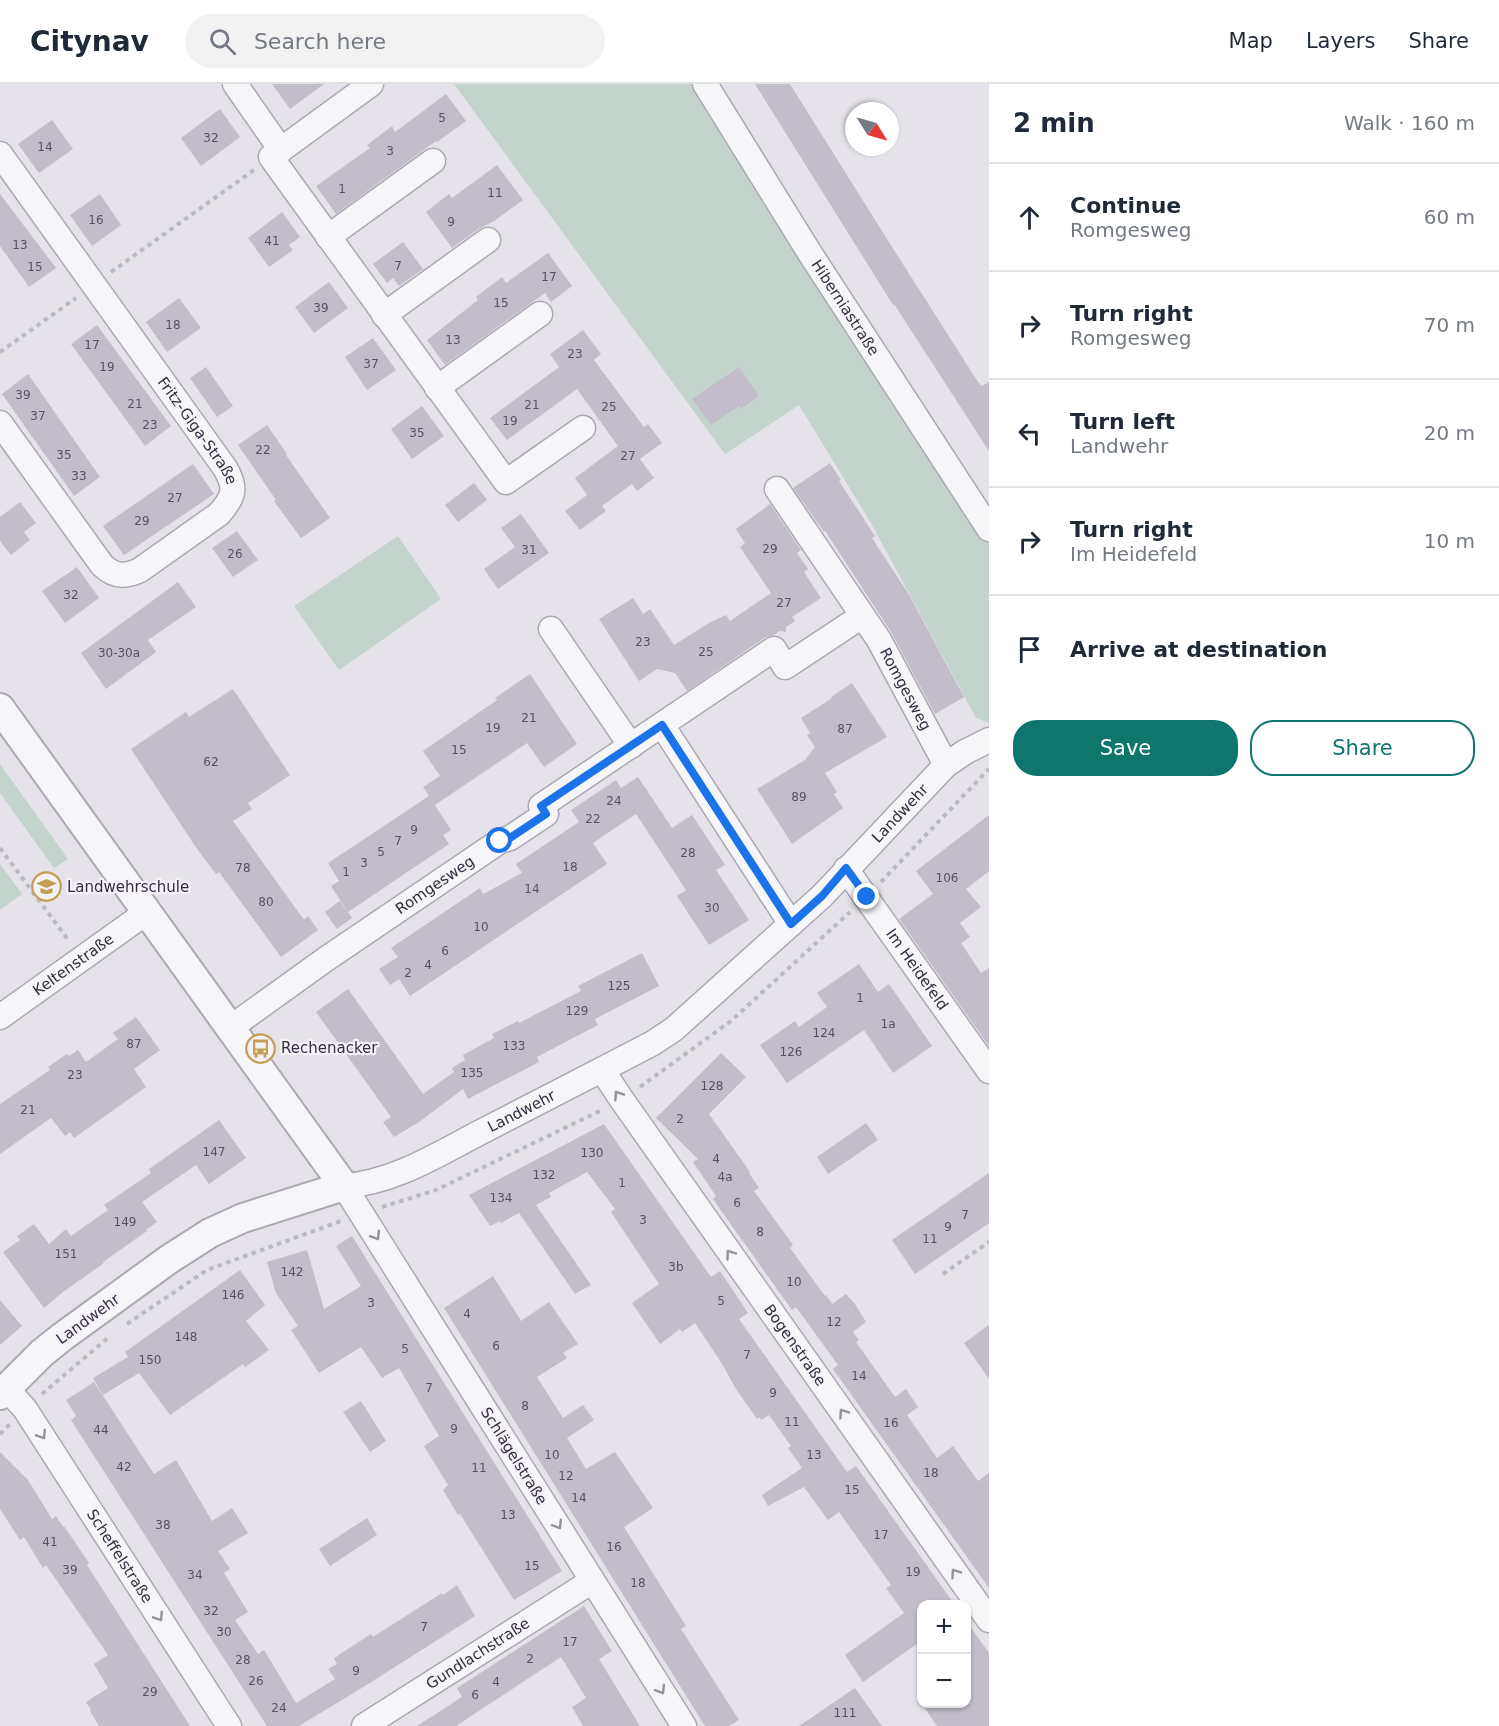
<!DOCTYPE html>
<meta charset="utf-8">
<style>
body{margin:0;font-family:"DejaVu Sans",sans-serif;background:#f2f2f3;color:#1f2937}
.controls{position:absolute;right:18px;bottom:18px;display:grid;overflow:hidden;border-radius:12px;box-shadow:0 2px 4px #0004}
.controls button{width:54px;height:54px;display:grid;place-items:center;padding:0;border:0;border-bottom:2px solid #e0e1e3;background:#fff;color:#1f2937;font:30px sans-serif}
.compass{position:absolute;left:845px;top:18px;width:54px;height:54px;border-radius:50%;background:#fff;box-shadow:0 2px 4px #0004;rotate:127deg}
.stop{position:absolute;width:18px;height:18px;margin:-14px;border:4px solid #1a73e8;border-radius:50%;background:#fff}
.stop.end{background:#1a73e8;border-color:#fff;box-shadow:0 2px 6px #0008}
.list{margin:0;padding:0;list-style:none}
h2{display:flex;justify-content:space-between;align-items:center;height:78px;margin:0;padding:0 24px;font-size:26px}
h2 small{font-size:20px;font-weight:400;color:#747a83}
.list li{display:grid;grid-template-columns:39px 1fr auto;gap:18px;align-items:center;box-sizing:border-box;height:108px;padding:0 24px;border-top:2px solid #e0e1e3}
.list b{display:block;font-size:22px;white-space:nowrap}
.list p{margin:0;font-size:20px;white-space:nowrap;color:#747a83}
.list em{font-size:20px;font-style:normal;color:#747a83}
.actions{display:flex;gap:12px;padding:18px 24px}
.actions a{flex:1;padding:14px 0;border:2px solid #0f766e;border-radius:24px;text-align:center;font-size:21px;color:#0f766e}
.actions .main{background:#0f766e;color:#fff}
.icon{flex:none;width:33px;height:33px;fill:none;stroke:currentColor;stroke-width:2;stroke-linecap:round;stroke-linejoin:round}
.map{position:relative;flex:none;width:989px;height:1642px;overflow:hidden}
header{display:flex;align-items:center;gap:36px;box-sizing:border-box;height:84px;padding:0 30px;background:#fff;border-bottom:2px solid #e0e1e3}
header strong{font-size:28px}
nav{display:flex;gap:33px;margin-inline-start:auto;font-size:21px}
.search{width:420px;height:54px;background:#f2f2f3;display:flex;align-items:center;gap:15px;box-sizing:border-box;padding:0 21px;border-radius:33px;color:#747a83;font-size:22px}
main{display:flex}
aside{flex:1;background:#fff}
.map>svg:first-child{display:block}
</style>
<header>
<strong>Citynav</strong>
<div class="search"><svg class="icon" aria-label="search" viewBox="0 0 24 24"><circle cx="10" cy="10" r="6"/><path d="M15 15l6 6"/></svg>Search here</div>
<nav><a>Map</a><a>Layers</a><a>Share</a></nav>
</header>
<main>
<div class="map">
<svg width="989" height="1642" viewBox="0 0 989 1642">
<rect width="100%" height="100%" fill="#e5e2e9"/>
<!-- green -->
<path fill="#c4d3cc" d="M454,0h244l291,445v194l-13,-5 -105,-195 -72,-118 -74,49z
M398,452l43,63 -102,71 -45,-64z
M0,680l68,95 -14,9 -54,-75z
M0,780l22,30 -22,16z"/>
<!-- building -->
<path fill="#c2bdc9" d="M272,0h52l-34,25z
M755,0h35l97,155 91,143 4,4 7,-4v69l-95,-147 -1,1z
M446,10l20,27 -29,21 -1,-1 -100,73 -20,-28 54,-38 -3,-3 25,-19 3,6z
M220,25l20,28 -39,29 -20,-28z
M52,36l21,29 -34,24 -21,-29z
M497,81l26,35 -29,21 -14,7 -28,20 -26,-36 23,-18 3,4z
M0,110l56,74 -27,19 -29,-41z
M100,110l21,31 -29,21 -22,-31z
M282,128l18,25 -11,8 4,5 -24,17 -21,-29z
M403,158l20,27 -24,17 -6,-8 -6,5 -14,-19z
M548,169l24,33 -21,16 -6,-9 -100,72 -18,-25 51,-40 -2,-3 26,-20 4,6z
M329,198l19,26 -34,25 -19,-26z
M179,214l22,30 -34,24 -21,-30z
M97,241l74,101 -26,20 -74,-102z
M583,246l18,24 -7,6 50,67 4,-3 14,19 -22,16 14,19 -17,13 -5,-7 -30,22 4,5 -26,19 -15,-19 22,-16 -12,-17 43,-32 -41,-57 -70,51 -17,-22 69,-51 -9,-13z
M373,254l23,32 -29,20 -22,-33z
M206,283l27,39 -16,11 -27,-39z
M739,283l20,29 -18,13 -2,-3 -28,19 -19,-26z
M28,290l72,103 -26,19 -72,-102z
M422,322l22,30 -32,23 -21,-30z
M267,341l20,29 -1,1 44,63 -29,20 -27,-37 2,-1 -38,-55z
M830,379l11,17 -2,1 36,55 -3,2 36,55 56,104 -29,17 -44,-82 -66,-101 -1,1 -31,-44z
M193,380l21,30 -90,61 -21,-29z
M474,399l13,17 -29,22 -13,-17z
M20,418l16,21 -12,9 6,8 -19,15 -11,-14v-24z
M770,420l31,46 -4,3 11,16 -4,3 17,26 -29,19 3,4 -9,6v5l-6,-1 -6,4 -8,2 -79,54 -12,-18 -18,-4 -18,12 -40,-62 34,-21 10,16 7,-5 24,36 35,-22 17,-8 4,6 41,-28 -31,-46 5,-4 -9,-14z
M521,430l28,39 -51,36 -14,-20 31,-22 -14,-19z
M237,447l21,29 -25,17 -21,-29z
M77,483l22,31 -34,25 -23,-32z
M178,498l18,25 -48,33 8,12 -50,37 -25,-36z
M530,590l47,70 -33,23 -17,-24 -92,62 -12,-18 17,-11 -17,-25 74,-51 -2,-2z
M852,599l35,54 -62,36 12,19 -3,2 9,14 -51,36 -35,-55 48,-29 10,-13 -8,-12 3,-2 -9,-15 31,-20 -1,-1z
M233,605l57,86 -42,28 4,6 -19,12 71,99 4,-4 10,14 -37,27 -62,-85 -3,2 -21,-28 -64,-97 55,-37 3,5z
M638,693l34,51 20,-13 33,50 -9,5 33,50 -40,25 -32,-49 9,-6 -50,-76 -43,29 14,21 -197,132 -11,-17 -9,6 -11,-16 19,-12 -7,-9 89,-60 3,6 39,-21 -6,-9 63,-42 -8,-12 45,-30 5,8z
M429,712l22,34 -8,5 6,9 -101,68 -17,-26 8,-5 -11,-18z
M989,731v56l-23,18 15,18 -21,16 10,14 -9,6 20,30 8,-5v78l-90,-127 34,-25 -17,-23z
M340,817l12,17 -15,11 -12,-17z
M642,869l17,33 -64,33 3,6 -61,32 2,5 -71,37 -5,-10 -44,33 -25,15 -11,-15 8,-5 -75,-105 32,-23 75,105 31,-22 -2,-4 13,-8 -2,-5 31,-17 -2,-4 26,-13 1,2 62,-32 -3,-5z
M859,880l19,28 11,-8 43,62 -39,27 -29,-43 -77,53 -27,-38 35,-24 4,6 28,-20 -10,-14z
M136,933l24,33 -26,19 12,18 -72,51 -4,-6 -5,4 -14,-18 -51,36v-50l50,-34 -2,-3 19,-13 2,2 9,-6 8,12 32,-23 -5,-6z
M721,969l25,24 -37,37 41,58 -1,1 10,15 -5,3 39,54 -3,3 35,48 1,-1 6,9 14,-10 9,10 11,18 -13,10 6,8 -3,2 39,55 11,-8 12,18 -11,8 30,43 16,-12 25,35 11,-8v115l-156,-219 5,-4 -42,-58 -4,3 -65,-91 -14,-20 3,-3 -23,-34 5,-3 -42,-41z
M219,1036l27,38 -37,26 -13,-19 -54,37 15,20 -11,8 1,1 -44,31 1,1 -41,29 -19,16 -41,-56 17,-12 -3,-4 17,-12 15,20 17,-15 5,7 37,-26 -4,-5 47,-32 -2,-4z
M866,1039l12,17 -50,34 -11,-17z
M604,1040l107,153 9,-6 28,42 -9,6 108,153 9,-6 99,139h-34v36l-58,41 -18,-27 59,-42 -18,-25 5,-3 -52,-73 -11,8 -24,-33 -36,19 -6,-11 40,-27 -14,-20 3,-2 -22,-31 -8,5 -1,-3 -3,2 -21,-30 -15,-27 -26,-39 -13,9 -2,-3 -20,15 -28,-41 27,-19 -48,-72 4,-3 -28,-37 -38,21 2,4 -15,8 55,80 -16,9 -56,-81 -18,10 -1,-2 -10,5 -21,-31z
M989,1089v50l-74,51 -23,-34z
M352,1152l210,335 -48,29 -54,-86 -2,1 -15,-25 5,-5 -24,-39 15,-10 -40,-68 -17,10 -21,-31 -42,26 -28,-43 7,-4 -22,-33 -9,-31 40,-12 17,59 37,-23 -25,-40z
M240,1186l25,35 -19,16 23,29 -24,17 -2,-3 -73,51 -31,-42 -36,22 -10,-17 35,-21 -3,-5z
M493,1192l28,45 28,-19 29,42 -15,9 4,5 -30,19 26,41 20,-13 11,15 -27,18 19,31 29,-17 38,56 -29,19 62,99 -5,3 58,91 -10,6h-24l-261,-418z
M0,1216l22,26 -22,19z
M989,1241v54l-25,-36z
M94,1298l60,92 22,-14 36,61 20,-13 16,25 -30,18 12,18 -6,4 24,39 -13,8 23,34 6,-4 32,53 39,-24 -7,-10 9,-5 -3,-6 37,-24 2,3 69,-44 1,2 14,-10 18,31 -110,70 -66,40h-32l-196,-306 5,-4 -10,-16z
M361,1317l25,40 -16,11 -27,-40z
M0,1368l28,28 24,39 4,-3 7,11 1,-1 25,37 -2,2 103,161h-91l-9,-15 1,-1 -5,-8 22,-14 -14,-24 14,-9 -62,-90 -3,3 -19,-31 -4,3 -20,-31z
M367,1434l10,17 -47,31 -11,-17z
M584,1522l28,45 -13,8 41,67h-57l-11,-19 14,-9 -25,-41 -105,69h-39l45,-29 -5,-9z
M966,1537l23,32v73h-52l-15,-22h44z
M855,1604l27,38h-83z"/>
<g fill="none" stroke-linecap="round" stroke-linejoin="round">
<defs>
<g id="minor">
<path d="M235,0l46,66"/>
<path d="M371,0l-100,73 235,325 77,-54"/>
<path id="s1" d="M705,0l106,171 178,274"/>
<path id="s2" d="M0,70l225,314c12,20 9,29 -6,46l-79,56c-14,7 -26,7 -38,-5l-102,-142"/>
<path d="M328,153l105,-76"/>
<path d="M384,231l104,-75"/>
<path d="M437,304l103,-74"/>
<path id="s3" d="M777,405l102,151 67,125"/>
<path d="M551,545l80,117"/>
<path d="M662,641l129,199"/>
<path id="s4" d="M846,785l143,202"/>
<path id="s5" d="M0,933l147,-105"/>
<path id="s6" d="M230,944l96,-69 174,-118 10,-3 36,-24 -5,-8 233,-157 11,18 77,-51"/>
<path id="s7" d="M602,986l20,30 367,520"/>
<path id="s8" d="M7,1305l18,20 204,317"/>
<path id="s9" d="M364,1642l228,-145"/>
<path id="s10" d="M684,1642l-340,-540c48,-3 93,-31 135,-53 51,-26 101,-52 151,-78l23,-12 21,-14 148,-133 124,-131 19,-13 24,-12"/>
</g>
<path id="tertiary" d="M0,624l344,478 -101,32 -33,15 -42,27 -106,77 -20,16 -42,42"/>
</defs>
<!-- minor casing -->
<use href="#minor" stroke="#ada8b3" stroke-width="27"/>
<!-- tertiary casing -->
<use href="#tertiary" stroke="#ada8b3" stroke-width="32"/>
<!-- path -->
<path stroke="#bcb9c1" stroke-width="4" stroke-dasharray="4.5 4.5" stroke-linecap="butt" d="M111,188l143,-102
M0,268l76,-54
M0,764l69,93
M881,798l108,-113
M640,1003l91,-66 119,-109
M382,1123l54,-17 166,-80
M943,1190l46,-32
M127,1240l80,-54 134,-49
M42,1310l67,-57
M0,1350l10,-10"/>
<!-- minor -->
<use href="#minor" stroke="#f6f5f8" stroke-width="24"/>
<!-- tertiary -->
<use href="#tertiary" stroke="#f6f5f8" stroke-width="28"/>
</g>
<!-- one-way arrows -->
<defs><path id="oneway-chevron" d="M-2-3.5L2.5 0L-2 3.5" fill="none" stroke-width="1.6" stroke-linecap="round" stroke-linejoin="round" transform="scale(1.5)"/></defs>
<g stroke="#96909c">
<use href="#oneway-chevron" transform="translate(618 1011) rotate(-124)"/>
<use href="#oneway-chevron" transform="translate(376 1152) rotate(58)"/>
<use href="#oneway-chevron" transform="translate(730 1170) rotate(-125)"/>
<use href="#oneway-chevron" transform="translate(843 1329) rotate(-125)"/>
<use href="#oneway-chevron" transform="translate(42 1351) rotate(57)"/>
<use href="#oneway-chevron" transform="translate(558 1441) rotate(58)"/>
<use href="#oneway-chevron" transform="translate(955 1489) rotate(-125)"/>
<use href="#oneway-chevron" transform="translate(159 1533) rotate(57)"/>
<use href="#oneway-chevron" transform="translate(661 1606) rotate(58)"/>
</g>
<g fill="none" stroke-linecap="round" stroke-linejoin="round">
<!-- route -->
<path stroke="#1a73e8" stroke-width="8" d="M500,757l10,-3 36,-24 -5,-8 121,-81 129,199 31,-28 24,-28 21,29"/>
</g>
<!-- icons -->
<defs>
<symbol id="school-ring" viewBox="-11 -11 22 22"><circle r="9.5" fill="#f4f2f7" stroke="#c39e53" stroke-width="1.5"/><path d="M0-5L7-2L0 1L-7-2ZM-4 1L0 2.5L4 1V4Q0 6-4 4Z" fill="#c39e53"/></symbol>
<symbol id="bus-ring" viewBox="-11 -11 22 22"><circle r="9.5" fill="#f4f2f7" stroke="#c39e53" stroke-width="1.5"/><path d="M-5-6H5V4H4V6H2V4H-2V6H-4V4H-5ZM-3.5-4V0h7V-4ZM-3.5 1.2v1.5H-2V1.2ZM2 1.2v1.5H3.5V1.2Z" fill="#c39e53"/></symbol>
</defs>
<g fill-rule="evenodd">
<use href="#school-ring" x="30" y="786" width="33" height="33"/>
<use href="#bus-ring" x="244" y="948" width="33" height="33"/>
</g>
<g text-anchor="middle" stroke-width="4.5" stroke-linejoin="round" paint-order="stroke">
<!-- number labels -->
<g font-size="12" fill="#585062">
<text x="442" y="38">5</text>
<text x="211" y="58">32</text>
<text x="45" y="67">14</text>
<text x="390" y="71">3</text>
<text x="342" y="109">1</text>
<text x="495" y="113">11</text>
<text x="96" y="140">16</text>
<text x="451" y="142">9</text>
<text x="272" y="161">41</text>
<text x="20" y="165">13</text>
<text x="398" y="186">7</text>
<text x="35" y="187">15</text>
<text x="549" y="197">17</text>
<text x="501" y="223">15</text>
<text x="321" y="228">39</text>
<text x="173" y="245">18</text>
<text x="453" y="260">13</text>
<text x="92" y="265">17</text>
<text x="575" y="274">23</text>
<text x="371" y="284">37</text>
<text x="107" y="287">19</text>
<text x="23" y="315">39</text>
<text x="135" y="324">21</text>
<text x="532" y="325">21</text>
<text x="609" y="327">25</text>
<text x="38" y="336">37</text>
<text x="510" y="341">19</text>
<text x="150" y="345">23</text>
<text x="417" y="353">35</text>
<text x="263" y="370">22</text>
<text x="64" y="375">35</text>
<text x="628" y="376">27</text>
<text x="79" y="396">33</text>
<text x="175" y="418">27</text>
<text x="142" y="441">29</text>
<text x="770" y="469">29</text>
<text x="529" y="470">31</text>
<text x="235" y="474">26</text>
<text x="71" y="515">32</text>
<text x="784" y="523">27</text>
<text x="643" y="562">23</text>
<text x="706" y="572">25</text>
<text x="119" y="573">30-30a</text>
<text x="529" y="638">21</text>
<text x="493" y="648">19</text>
<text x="845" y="649">87</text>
<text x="459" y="670">15</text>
<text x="211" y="682">62</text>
<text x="799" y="717">89</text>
<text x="614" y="721">24</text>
<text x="593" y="739">22</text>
<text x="414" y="750">9</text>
<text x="398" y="761">7</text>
<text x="381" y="772">5</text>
<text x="688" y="773">28</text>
<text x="364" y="783">3</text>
<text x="570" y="787">18</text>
<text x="243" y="788">78</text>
<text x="346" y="792">1</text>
<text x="947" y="798">106</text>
<text x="532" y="809">14</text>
<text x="266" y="822">80</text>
<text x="712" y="828">30</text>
<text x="481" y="847">10</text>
<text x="445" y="871">6</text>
<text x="428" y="885">4</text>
<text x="408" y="893">2</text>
<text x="619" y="906">125</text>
<text x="860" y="918">1</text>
<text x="577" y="931">129</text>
<text x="888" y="944">1a</text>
<text x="824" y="953">124</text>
<text x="134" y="964">87</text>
<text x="514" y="966">133</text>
<text x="791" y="972">126</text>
<text x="472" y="993">135</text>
<text x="75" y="995">23</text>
<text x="712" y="1006">128</text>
<text x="28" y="1030">21</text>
<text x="680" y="1039">2</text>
<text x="214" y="1072">147</text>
<text x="592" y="1073">130</text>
<text x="716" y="1079">4</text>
<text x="544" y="1095">132</text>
<text x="725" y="1097">4a</text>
<text x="622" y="1103">1</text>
<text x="501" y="1118">134</text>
<text x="737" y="1123">6</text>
<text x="965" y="1135">7</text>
<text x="643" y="1140">3</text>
<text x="125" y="1142">149</text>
<text x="948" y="1147">9</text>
<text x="760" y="1152">8</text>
<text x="930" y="1159">11</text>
<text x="66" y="1174">151</text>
<text x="676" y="1187">3b</text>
<text x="292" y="1192">142</text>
<text x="794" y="1202">10</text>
<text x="233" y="1215">146</text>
<text x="721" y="1221">5</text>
<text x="371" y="1223">3</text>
<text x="467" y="1234">4</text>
<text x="834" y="1242">12</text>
<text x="186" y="1257">148</text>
<text x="496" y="1266">6</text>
<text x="405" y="1269">5</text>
<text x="747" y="1275">7</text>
<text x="150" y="1280">150</text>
<text x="859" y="1296">14</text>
<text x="429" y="1308">7</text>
<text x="773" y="1313">9</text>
<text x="525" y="1326">8</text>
<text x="792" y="1342">11</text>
<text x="891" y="1343">16</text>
<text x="454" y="1349">9</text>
<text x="101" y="1350">44</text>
<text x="552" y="1375">10</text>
<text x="814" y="1375">13</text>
<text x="124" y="1387">42</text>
<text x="479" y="1388">11</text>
<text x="931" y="1393">18</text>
<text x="566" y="1396">12</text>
<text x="852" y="1410">15</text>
<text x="579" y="1418">14</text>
<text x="508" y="1435">13</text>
<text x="163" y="1445">38</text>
<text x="881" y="1455">17</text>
<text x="50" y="1462">41</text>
<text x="614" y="1467">16</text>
<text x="532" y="1486">15</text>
<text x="70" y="1490">39</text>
<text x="913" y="1492">19</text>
<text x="195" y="1495">34</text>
<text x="638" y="1503">18</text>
<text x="211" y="1531">32</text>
<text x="424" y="1547">7</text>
<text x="224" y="1552">30</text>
<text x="570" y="1562">17</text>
<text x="530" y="1579">2</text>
<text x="243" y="1580">28</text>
<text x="356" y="1591">9</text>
<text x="256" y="1601">26</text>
<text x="496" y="1602">4</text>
<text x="150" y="1612">29</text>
<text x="475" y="1615">6</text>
<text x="279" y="1628">24</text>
<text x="845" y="1633">111</text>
</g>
<!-- street labels -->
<g font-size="15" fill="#352c40" stroke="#f4f2f7">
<text dy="5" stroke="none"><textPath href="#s1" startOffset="264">Hiberniastraße</textPath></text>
<text dy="5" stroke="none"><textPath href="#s2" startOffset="340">Fritz-Giga-Straße</textPath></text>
<text dy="5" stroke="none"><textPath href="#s3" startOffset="238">Romgesweg</textPath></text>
<text dy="5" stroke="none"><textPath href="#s10" startOffset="1318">Landwehr</textPath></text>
<text dy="5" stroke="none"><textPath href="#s6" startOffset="250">Romgesweg</textPath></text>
<text dy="5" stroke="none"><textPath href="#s5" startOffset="90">Keltenstraße</textPath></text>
<text dy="5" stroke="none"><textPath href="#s4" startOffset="123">Im Heidefeld</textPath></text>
<text dy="5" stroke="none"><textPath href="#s10" startOffset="832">Landwehr</textPath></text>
<text transform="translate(88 1235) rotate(-36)" y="5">Landwehr</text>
<text dy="5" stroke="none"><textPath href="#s7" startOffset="336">Bogenstraße</textPath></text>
<text transform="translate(514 1372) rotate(58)" y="5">Schlägelstraße</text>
<text dy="5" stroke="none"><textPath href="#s8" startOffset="202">Scheffelstraße</textPath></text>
<text dy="5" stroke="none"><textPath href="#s9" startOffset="135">Gundlachstraße</textPath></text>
</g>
<!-- poi labels -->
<g font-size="15" fill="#352c40" stroke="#f4f2f7" text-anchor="start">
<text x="67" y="808">Landwehrschule</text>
<text x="281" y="969">Rechenacker</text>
</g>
</g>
</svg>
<div class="controls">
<button>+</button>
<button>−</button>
</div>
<svg class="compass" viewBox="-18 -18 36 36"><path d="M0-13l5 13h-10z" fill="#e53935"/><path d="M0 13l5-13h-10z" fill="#747a83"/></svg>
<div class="stop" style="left:500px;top:757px"></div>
<div class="stop end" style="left:867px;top:813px"></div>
</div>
<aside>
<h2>2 min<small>Walk · 160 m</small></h2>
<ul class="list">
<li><svg class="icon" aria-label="ahead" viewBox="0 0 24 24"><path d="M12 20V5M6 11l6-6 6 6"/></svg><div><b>Continue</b><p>Romgesweg</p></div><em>60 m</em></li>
<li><svg class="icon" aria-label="right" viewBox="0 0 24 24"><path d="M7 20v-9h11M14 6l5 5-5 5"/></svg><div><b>Turn right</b><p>Romgesweg</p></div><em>70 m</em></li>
<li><svg class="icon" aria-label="left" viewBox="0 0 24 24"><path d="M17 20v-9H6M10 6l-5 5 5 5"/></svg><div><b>Turn left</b><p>Landwehr</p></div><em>20 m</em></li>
<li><svg class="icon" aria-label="right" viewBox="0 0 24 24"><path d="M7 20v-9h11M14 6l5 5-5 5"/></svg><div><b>Turn right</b><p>Im Heidefeld</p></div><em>10 m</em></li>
<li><svg class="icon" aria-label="arrive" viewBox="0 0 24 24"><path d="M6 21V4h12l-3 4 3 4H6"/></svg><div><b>Arrive at destination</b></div></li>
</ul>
<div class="actions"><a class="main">Save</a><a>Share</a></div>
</aside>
</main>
